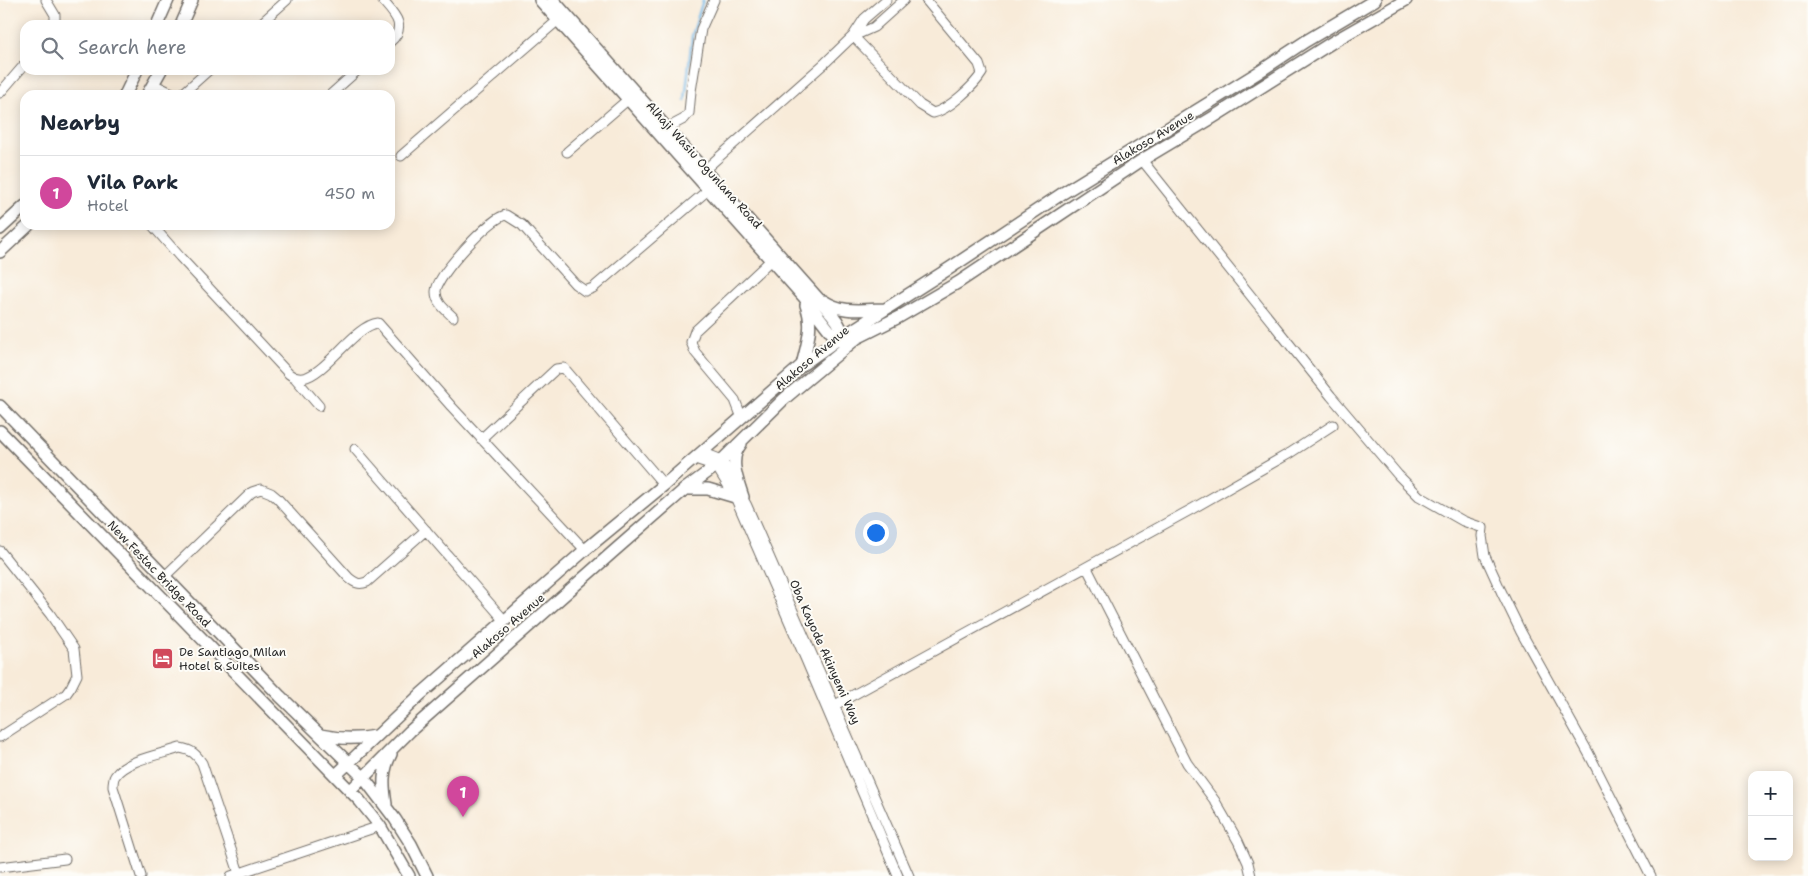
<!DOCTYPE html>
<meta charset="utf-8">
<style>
body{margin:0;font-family:"Shantell Sans",sans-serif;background:#f2f2f3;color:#1f2937}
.controls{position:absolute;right:15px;bottom:15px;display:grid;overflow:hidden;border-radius:10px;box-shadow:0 2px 12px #0003}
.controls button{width:45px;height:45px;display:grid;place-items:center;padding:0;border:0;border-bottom:1px solid #e0e1e3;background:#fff;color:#1f2937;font:25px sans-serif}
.you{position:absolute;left:875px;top:532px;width:18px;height:18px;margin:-12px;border:4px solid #fff;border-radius:50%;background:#1a73e8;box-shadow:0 0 0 8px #1a73e833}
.badge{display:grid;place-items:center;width:32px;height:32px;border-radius:50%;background:#d1495b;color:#fff;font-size:16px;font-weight:700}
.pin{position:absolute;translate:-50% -41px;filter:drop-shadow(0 1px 2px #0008)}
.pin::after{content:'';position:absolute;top:26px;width:18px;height:15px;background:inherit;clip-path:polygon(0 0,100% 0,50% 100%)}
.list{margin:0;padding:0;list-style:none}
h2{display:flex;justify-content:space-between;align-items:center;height:65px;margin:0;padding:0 20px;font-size:21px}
h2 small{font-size:16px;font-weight:400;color:#747a83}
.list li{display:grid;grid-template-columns:32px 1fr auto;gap:15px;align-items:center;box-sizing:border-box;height:75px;padding:0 20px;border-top:1px solid #e0e1e3}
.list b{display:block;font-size:19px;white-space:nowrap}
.list p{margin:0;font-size:16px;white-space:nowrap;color:#747a83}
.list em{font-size:16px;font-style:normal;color:#747a83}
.icon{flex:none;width:28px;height:28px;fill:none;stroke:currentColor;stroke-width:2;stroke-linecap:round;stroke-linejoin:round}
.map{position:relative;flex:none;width:1808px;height:876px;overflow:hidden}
.search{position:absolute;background:#fff;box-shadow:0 2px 12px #0003;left:20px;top:20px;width:375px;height:55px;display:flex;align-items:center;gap:12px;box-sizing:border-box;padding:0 18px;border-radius:15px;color:#747a83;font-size:19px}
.panel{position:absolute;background:#fff;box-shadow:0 2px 12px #0003;left:20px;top:90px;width:375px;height:140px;border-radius:15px}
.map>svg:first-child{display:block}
</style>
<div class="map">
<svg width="1808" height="876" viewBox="0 0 1808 876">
<rect width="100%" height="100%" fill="#fdfcf7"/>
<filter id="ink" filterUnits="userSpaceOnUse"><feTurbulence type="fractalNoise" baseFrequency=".02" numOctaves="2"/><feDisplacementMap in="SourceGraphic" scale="10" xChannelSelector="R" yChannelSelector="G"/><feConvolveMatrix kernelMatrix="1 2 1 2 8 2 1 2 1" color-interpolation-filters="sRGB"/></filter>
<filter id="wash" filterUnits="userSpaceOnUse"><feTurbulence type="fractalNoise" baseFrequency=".0096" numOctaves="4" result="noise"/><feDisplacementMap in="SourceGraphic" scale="20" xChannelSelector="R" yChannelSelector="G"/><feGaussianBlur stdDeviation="1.12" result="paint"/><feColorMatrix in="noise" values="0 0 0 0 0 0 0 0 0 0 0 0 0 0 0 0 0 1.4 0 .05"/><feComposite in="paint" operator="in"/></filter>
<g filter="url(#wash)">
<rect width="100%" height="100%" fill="#f8ebd9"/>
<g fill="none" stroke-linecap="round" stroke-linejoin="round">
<!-- stream -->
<path stroke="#70b8e8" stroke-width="2.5" d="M685,101l7,-65 11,-36"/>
</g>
</g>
<g filter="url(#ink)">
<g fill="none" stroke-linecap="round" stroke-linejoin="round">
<defs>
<path id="street" d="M46,0l9,15v10
M382,0c12,14 26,26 8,42
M259,25l28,-25
M853,36l67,69 13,8c15,-3 41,-27 49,-40l-3,-9 -53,-64
M854,36l20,-9 30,-27
M153,84l23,11
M0,93l25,-29
M181,95l28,-25
M330,95l28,-25
M667,128l17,-9 5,-6 2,-22 10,-62 13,-29
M567,152l65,-56
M401,156l156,-135
M1142,160l189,236 67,79 21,21 44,25 20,7 -1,8 3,20 16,35 20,41 68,122 62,122
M701,173l125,-111 27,-26 11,-17 22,-19
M152,225l28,32 109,117c4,3 8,5 14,4 22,-3 52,-53 75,-55l73,83 134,144
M453,317c-7,-7 -17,-14 -17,-25 -1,-15 56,-76 70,-77l16,10 53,59 10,7 8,-3 115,-98
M295,378l24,28
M742,418l-7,-18 -40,-48 -4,-10 4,-11 76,-71
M481,439l75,-70 8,-1 100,117
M355,449l150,172
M702,452l20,8 25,46 162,370
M695,459l21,7 19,31 71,163 92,216
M0,551l50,63 24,35 3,26 -6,12 -5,7 -66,43
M1087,568l100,195 28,38 23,40 10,22 3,13
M165,576l87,-84 9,-3 10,4 6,5 72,80c6,5 10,7 18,4l59,-52
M835,705l357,-196 98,-56 43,-28
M0,867l65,-8
M141,876l-28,-89c0,-3 0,-8 2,-11 10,-16 48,-22 65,-28 12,2 16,6 22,15l37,110
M231,876l149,-50"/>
<path id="secondary" d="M540,0l263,296 34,44 6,2
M553,0l278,313 6,8 7,13 7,2
M157,25l11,-25
M181,25l11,-25
M125,95l12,-25
M147,95l14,-25
M0,229l25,-23
M0,252l29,-27
M824,301c19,13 40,8 61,8
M802,365c5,-21 12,-39 4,-60
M0,406l280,290 83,81 32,42 16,25 16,32
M0,431l360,370 20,25 29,50
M741,444c-13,15 -3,37 2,53
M685,489h23l27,8
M320,735c19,4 35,5 55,1
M336,775l85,-81 164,-144 79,-65 138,-120 35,-25 113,-72 113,-75 196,-121 47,-31 69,-41
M350,791l60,-60 204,-180 71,-62 31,-23 68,-67 73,-61 42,-21 60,-35 183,-122 70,-42 124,-78 70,-40
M386,804c-3,-19 -4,-33 5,-50"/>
</defs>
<!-- street casing -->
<use href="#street" stroke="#736e68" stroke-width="11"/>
<!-- secondary casing -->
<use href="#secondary" stroke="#736e68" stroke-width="14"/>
<!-- street -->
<use href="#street" stroke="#fff" stroke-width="9"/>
<!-- secondary -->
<use href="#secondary" stroke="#fff" stroke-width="11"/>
</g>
</g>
<!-- icons -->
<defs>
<symbol id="hotel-square" viewBox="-11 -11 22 22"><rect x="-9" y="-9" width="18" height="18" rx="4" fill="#d1495b" stroke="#fdfcf7"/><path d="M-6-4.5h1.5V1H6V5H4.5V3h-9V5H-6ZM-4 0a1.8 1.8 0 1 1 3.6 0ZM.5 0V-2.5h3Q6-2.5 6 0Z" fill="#fff"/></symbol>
</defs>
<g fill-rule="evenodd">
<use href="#hotel-square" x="150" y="646" width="25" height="25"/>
</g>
<g text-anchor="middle" stroke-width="4" stroke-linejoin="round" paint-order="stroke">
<!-- street labels -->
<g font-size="12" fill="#2b2b2b" stroke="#fdfcf7">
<text transform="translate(1153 138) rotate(-31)" y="4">Alakoso Avenue</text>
<text transform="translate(704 165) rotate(48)" y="4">Alhaji Wasiu Ogunlana Road</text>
<text transform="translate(812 358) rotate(-40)" y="4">Alakoso Avenue</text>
<text transform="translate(159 574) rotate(46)" y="4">New Festac Bridge Road</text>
<text transform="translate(508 626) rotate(-41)" y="4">Alakoso Avenue</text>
<text transform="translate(825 652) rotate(66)" y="4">Oba Kayode Akinyemi Way</text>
</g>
<!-- poi labels -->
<g font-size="12" fill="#2b2b2b" stroke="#fdfcf7" text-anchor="start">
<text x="179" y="656">De Santiago Milan<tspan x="179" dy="14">Hotel &amp; Suites</tspan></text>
</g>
</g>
</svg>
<div class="controls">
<button>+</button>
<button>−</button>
</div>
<div class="you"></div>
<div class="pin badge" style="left:463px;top:817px;background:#d1479c">1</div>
<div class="search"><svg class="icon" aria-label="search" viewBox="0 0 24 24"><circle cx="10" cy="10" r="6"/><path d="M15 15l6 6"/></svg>Search here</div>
<section class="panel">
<h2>Nearby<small></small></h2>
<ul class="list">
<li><span class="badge" style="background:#d1479c">1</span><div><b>Vila Park</b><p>Hotel</p></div><em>450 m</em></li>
</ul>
</section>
</div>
